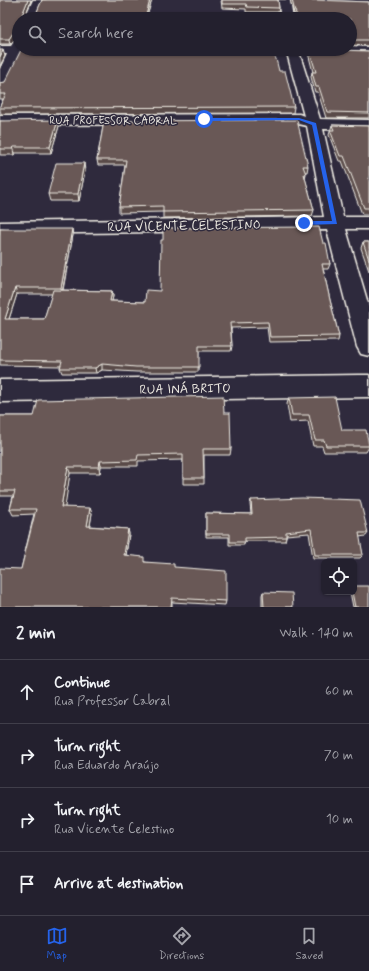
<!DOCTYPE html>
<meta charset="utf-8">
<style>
body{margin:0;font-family:Mynerve,sans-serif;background:#2f2d3a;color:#f1f3f6}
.controls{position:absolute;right:12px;bottom:12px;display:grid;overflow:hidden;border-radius:6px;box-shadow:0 1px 3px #0004}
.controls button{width:36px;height:36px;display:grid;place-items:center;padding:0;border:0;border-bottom:1px solid #403e4a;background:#23202e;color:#f1f3f6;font:20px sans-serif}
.stop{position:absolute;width:12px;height:12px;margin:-9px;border:3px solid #2563eb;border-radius:50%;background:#fff}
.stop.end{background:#2563eb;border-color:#fff;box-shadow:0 1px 4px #0008}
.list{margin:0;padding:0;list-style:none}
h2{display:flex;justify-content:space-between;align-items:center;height:52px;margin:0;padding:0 16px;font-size:17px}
h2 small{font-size:13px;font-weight:400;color:#a3a3aa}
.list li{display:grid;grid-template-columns:26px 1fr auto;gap:12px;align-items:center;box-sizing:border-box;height:64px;padding:0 16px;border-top:1px solid #403e4a}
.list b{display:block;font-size:15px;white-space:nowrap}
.list p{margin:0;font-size:13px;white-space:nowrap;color:#a3a3aa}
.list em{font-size:13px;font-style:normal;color:#a3a3aa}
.icon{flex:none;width:22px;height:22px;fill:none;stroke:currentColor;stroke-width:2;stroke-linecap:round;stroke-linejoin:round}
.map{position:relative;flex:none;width:369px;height:607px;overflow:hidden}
.search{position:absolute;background:#23202e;box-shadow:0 1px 3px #0004;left:12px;right:12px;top:12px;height:44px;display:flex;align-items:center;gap:10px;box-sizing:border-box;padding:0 14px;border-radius:22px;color:#a3a3aa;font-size:15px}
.sheet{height:308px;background:#23202e}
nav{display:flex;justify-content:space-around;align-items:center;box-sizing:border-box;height:56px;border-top:1px solid #403e4a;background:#23202e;font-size:11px;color:#a3a3aa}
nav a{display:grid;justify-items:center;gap:2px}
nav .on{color:#2563eb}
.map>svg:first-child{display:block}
</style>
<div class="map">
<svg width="369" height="607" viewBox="0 0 369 607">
<rect width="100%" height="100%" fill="#2f2a3d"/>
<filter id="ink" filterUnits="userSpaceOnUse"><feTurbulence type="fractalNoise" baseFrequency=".025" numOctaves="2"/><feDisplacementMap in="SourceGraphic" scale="8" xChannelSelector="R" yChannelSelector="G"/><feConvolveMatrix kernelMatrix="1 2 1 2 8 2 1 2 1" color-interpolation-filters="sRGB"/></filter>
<g filter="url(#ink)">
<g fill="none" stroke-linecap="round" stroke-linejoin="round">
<defs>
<path id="street" d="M33,0h12l-9,19h-12z
M278,0h12l3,19h-12z
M19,39v10h284l-4,3 21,67 49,1v10l-46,-1 20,88h26v12h-23l23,78v49l-8,-2 -4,-7 -30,-117 -327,4v-12l324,-5 -17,-91 -9,-2 -298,1v-10l299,-1 5,2 -17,-63 -266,1 -14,30 -2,3 -5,1v-19l7,-15h-7v-8h11l4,-6z
M350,46l19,1v8l-50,-2 -5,-1 -1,-3h37z
M358,375h11v22l-369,5v-22z"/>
</defs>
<!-- street casing -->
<use href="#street" stroke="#f4f1e8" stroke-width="3"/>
<!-- street -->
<use href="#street" fill="#2f2a3d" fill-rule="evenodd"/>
</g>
<!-- wall -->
<path fill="#5a4c4a" stroke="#f4f1e8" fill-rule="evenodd" d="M0,0h31l-6,15 11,-1 6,-14h110l-6,19h-127l-4,20 -5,5h-10z
M221,0h57l1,8 -1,4h-32v-3l-24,-1z
M290,0h28l51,2v44l-19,-1v-26h-54l-2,-6z
M307,49l62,2v67h-43l-8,-26h-3l-4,-15 1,-5h1z
M235,51l44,20 15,36 -1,6 -292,1 -1,-4v-4l3,-7h-3v-16z
M0,121l59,5 -8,27h-36l-1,2h-14z
M104,121l204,45 -1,6h-2l1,2 -1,4 9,32 -2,6 -149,2v-6l-44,1v-6l6,-42h-27l-1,-5z
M332,125l37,1v88h-7l-20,-53h-3l-10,-26z
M85,171l-6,30h-29l-2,-7z
M0,229l73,6 -10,55 49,1 1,5 -1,5 33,1 15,-11 163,-48 7,21 -2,5h-5l7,31 9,36 -1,5 -69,1 -2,-15 -36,1 1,18 -1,5h-32l-1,21h-61l-35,-2 -6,3h-34l-2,-5 1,-2 -61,-1zM17,294h35l-8,25h-35z
M363,242h6v29l-8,-23z
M289,398l53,32 27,15v2l-3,5h-42l-2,-6h-9l-5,-25 -18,1 -3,-18z
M224,413l7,36 -1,6h-26v29h-21v-24l-45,1v5h-37l-1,7h-30l-6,34 28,6 -2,13 38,3 1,5 -3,22 19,6 29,5 52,34 -1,4 -53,-3v5h-172l21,-38 13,-55 -21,1 -3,-6 3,-13h-13v-80h34z
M251,500l117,33 -2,3 -7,1 4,18 -3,3h-47l-4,-25 -23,2v2l-1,4h-40l-1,4h-15v-8h-23v-24l45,1 -1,-10z
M263,592l30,15h-31v-12z
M350,592h4l15,15h-16z"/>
<!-- shaded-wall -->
<path fill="#4a3e3c" stroke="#f4f1e8" d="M28,0h3l-7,19 -2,-4z
M150,0h2l-6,19h-1z
M19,32v6l-4,1 -5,5 -1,-5 4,-6z
M3,50l2,6 -5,10v-9z
M58,120l1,6 -8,27 -1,-6z
M13,147l2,6 -1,2 -1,-6z
M84,163l1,8 -6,30 -1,-7z
M72,229l1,6 -11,58 -1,-5z
M15,288l2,6 -10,31 -2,-6z
M112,291l1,5 -2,10 -1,-5z
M102,364v6l-6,3 -1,-5z
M100,461l1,5 -1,7 -1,-6z
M68,467l2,6 -6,40 -3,-6z
M90,508l2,5 -3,18 -2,-5z
M128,529l1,5 -4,26 -1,-5z"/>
<!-- building -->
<path fill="#695856" stroke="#f4f1e8" d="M0,0h28l-6,15 14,-1 6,-14h108l-5,19h-126v18v-5l-6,1 -4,6h-9z
M222,0h56l1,8 -32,-1 -1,-3h-24z
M292,0h26l51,2v38h-18l-1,2v-23h-52l-4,-11z
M197,49l27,2 1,-2h9l1,2h36l5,8 3,12h6l9,36 -294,1v-2l6,-12h-6v-11l5,-1 16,-32z
M309,49l60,2v62l-42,-1 -8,-25h-3l-4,-15h4z
M0,50h3l-3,7z
M58,120l-8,27h-37v2h-13v-28z
M297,120l11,46h-5l3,8h-2l10,36 -151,2v-6l-44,1 7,-47h-29l7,-39z
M332,125l37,1v82h-5l-20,-52h-4l-10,-26h4z
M56,163h28l-6,31h-30z
M319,227l4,16h3l4,21h-8l8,36 9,36 -69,1 -2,-15 -38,1 2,23h-33v21h-63l-34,-3 -7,4h-35l2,-7 -62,-1v-131h72l-11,59h-46l-10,31h39l9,-29 59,1 -2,10 35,1 1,-12 14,1 1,-51h2v-12z
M363,242h6v18z
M223,396l1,17h6l1,36h-28l1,29h-21v-24l-45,1 -1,5 -37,1 -1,6h-31l-7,40 29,1 -3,18 41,3 -4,26 20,2v5l30,2v3l52,4v30l-54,-3 -1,9h-171v-39l21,1 15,-60h-26l5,-18h-15v-75h34l4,-16z
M335,397l7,33h24l3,16h-43l-2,-6h-9l-6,-25h-17l-3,-17z
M302,498l58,2 8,33h-9l4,22h-48l-4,-26 -25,3v5l-41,1v4h-15v-8h-24v-21l46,1 -1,-14z
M354,586h15v21h-14l-3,-15h2z
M263,592l29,1 1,14h-29z"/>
</g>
<!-- route -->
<path fill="#2563eb" d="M203,118h96l17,5 21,101 -33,1 -3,-2 3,-2h28l-20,-96 -13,-5 -95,1z"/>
<g text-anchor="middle" stroke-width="3" stroke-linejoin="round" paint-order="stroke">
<!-- far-street labels -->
<g font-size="11" fill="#f4f1e8" stroke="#2f2a3d">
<text x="113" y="124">RUA PROFESSOR CABRAL</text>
</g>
<!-- street labels -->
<g font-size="13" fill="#f4f1e8" stroke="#2f2a3d">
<text transform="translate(184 225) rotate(-1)" y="5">RUA VICENTE CELESTINO</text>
<text transform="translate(185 388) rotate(-1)" y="5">RUA INÁ BRITO</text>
</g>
</g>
</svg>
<div class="controls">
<button><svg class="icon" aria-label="locate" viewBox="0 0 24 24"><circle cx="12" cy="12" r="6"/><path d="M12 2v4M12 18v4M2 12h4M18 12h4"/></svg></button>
</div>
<div class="stop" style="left:204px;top:119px"></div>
<div class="stop end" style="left:304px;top:223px"></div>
<div class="search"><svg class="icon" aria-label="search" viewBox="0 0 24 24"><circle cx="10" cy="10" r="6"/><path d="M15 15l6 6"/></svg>Search here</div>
</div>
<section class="sheet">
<h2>2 min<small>Walk · 140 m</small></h2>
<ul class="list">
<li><svg class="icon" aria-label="ahead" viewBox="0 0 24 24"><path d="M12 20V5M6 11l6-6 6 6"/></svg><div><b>Continue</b><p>Rua Professor Cabral</p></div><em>60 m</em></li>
<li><svg class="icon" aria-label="right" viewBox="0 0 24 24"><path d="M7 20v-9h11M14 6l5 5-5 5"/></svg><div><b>Turn right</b><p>Rua Eduardo Araújo</p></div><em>70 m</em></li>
<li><svg class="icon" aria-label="right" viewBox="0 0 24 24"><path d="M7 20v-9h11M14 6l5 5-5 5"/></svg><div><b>Turn right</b><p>Rua Vicente Celestino</p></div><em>10 m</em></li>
<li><svg class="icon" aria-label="arrive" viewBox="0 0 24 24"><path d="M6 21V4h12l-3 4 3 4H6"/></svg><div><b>Arrive at destination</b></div></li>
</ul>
</section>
<nav>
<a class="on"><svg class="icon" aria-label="map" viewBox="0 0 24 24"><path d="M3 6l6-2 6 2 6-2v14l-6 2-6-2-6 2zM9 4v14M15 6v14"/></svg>Map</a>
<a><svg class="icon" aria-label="directions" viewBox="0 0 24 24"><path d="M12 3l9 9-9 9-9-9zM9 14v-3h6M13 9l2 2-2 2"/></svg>Directions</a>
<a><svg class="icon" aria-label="saved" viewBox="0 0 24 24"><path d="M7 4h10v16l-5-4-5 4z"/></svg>Saved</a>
</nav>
